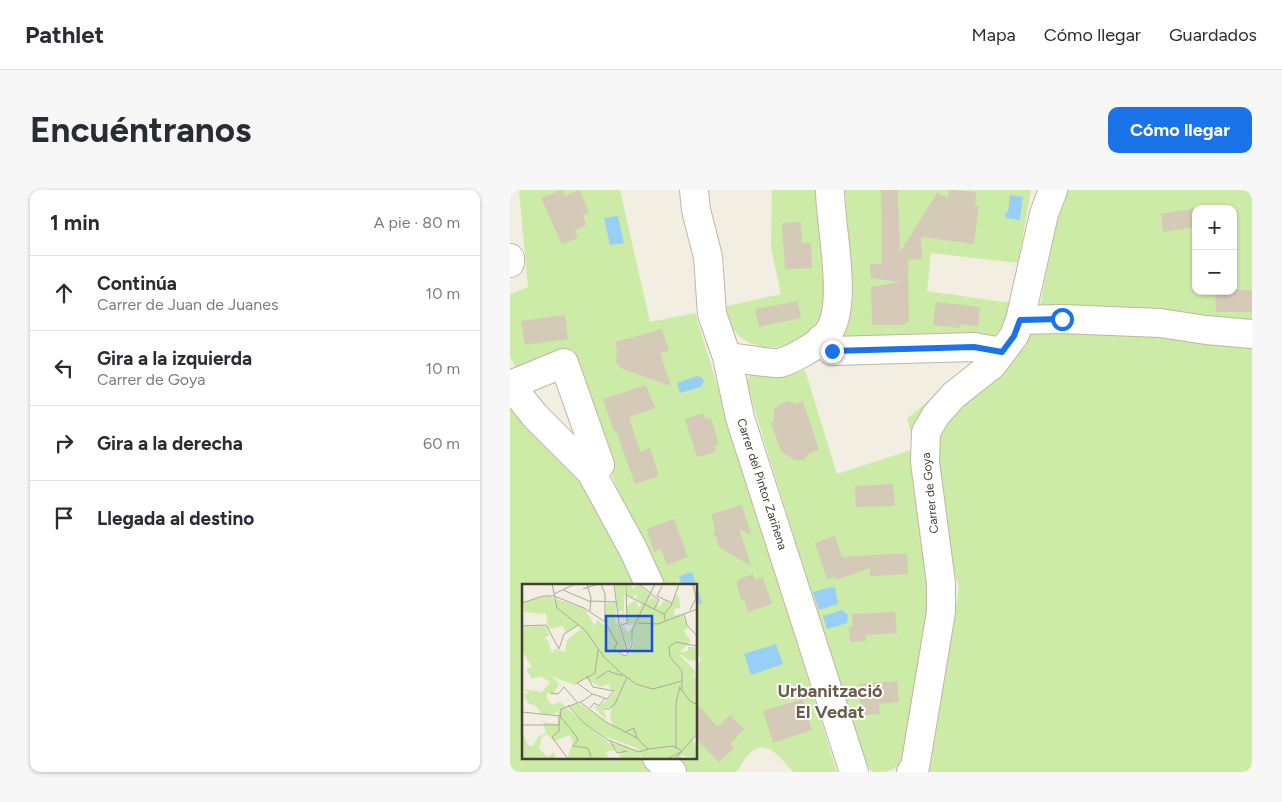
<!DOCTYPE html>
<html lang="es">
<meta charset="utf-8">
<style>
body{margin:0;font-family:Figtree,sans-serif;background:#f7f7f7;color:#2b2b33}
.controls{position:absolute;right:15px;top:15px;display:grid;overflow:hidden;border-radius:10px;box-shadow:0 1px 4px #0004}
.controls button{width:45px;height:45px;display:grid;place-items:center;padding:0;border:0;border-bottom:1px solid #e1e1e2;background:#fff;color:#2b2b33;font:25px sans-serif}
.stop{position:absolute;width:15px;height:15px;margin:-11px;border:4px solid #1a73e8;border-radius:50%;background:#fff}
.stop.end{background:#1a73e8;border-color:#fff;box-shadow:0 1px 5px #0008}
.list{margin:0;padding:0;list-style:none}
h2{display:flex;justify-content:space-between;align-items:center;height:65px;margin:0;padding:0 20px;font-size:21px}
h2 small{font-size:16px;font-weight:400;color:#7c7c81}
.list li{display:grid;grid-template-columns:32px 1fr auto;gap:15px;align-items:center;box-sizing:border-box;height:75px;padding:0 20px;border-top:1px solid #e1e1e2}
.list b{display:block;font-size:19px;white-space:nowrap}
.list p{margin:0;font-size:16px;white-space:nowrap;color:#7c7c81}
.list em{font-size:16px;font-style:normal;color:#7c7c81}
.icon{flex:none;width:28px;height:28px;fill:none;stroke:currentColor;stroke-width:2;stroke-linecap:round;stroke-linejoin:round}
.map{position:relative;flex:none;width:742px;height:582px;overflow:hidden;border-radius:10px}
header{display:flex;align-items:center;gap:30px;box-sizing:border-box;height:70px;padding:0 25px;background:#fff;border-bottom:1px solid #e1e1e2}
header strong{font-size:24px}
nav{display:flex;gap:28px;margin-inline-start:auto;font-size:18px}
.intro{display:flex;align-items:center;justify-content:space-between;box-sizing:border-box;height:120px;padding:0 30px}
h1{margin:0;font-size:35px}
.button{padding:12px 22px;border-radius:10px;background:#1a73e8;color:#fff;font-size:18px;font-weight:700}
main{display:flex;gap:30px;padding:0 30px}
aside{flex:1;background:#fff;border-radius:10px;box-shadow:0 1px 4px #0004}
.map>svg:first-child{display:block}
</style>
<header>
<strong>Pathlet</strong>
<nav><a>Mapa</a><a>Cómo llegar</a><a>Guardados</a></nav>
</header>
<div class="intro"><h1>Encuéntranos</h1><a class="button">Cómo llegar</a></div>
<main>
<aside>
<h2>1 min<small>A pie · 80 m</small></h2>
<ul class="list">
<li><svg class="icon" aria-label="ahead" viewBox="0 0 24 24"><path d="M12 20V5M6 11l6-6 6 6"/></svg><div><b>Continúa</b><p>Carrer de Juan de Juanes</p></div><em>10 m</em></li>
<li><svg class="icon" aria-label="left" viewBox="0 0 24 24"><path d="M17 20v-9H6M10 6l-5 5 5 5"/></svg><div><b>Gira a la izquierda</b><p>Carrer de Goya</p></div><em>10 m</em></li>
<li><svg class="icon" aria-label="right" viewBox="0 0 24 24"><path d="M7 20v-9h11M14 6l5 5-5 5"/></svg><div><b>Gira a la derecha</b></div><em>60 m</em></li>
<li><svg class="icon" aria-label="arrive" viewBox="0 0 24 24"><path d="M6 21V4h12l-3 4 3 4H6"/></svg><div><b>Llegada al destino</b></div></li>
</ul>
</aside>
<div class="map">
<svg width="742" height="582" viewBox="0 0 742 582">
<rect width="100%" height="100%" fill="#f3eee2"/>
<!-- green -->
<path fill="#cceba7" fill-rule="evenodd" d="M9,0h101l30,132 45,-9 142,459h-44c-10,-11 -26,-35 -42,-20 -6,5 -10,14 -15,20h-48l-14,-14h22v-93l5,-5 -5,-10v-64h-34l-31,-57 -62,-177 -52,17 -7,-12v-63l18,-7z
M262,0h44c2,22 4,43 5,65 2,20 5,41 -1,61 -5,21 -36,34 -56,31 -24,-4 -34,-18 -41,-40l58,-13 -10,-46z
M335,0h186l-13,73 -87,-10 -4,38 113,16 20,-111 2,-6h190v582h-323l30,-185 -52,-168 65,-55 14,-27 -144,1 9,-24 2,-17zM686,19h37v82h-37z
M0,179l9,6 129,211h-124v172h123l18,14h-155z
M295,180l32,104 74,-24 18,134v22l-27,153c-8,13 -14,13 -29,13l-9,-9 -118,-381 2,-5 3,-2 34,1z"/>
<!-- water -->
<path fill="#98cff6" d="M500,5l13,2 -3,23 -13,-2 -3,-3 4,-4z
M108,26l6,27 -14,2 -6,-27z
M187,186l5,2 2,3 -3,6 -21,6 -3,-10z
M182,382l10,31 -6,1v-18h-14l-3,-10z
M321,397l1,1 3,-1 3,17 -19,6 -6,-18z
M332,420l5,4 1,3 -1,6 -20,6 -4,-13z
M266,454l7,20 -32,11 -7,-21z"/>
<!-- building -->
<path fill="#d5cab7" d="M51,0h1l3,6 15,-6 9,23 -6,2 3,10 -11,5 3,8 -16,6 -21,-46z
M371,0h17l2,62 37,-59 11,5 1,-8 27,2 -1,14h4l-5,38 -53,-7 1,22 -14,1 1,62h-4v3h-33l-1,-38 28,-5 -28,-4 -1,-14h12z
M686,18v19l-33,5 -2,-18z
M291,32l1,21h9l1,25 -27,1 -3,-46z
M723,100h19v22h-36l-1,-21z
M288,111l3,17 -42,9 -4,-18z
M426,112l44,5 -2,19 -17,-2 -1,4 -27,-3z
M55,125l3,24 -43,6 -4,-24z
M152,139l7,22 -9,2 11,33 -51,-18 -4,-6 1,-12 -2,-8z
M136,195l9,23 -26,9 11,35 10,-4 9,28 -24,8 -19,-53h-2l-11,-32z
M278,211l7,3 8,-3 16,49 -9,3 -7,7h-9l-13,-9 -10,-28 3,-1v-12l6,-6z
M193,223l2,6 6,-1 8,27 -5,1 2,6 -19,5 -12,-38z
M383,294l2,22 -39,1 -1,-21z
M232,315l9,30 -12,-6 12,37 -32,-19 -2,-10 -4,-2 2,-5 -3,-14 -3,-1z
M164,329l14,38 -21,8 -6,-16 -7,3 -7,-23z
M325,346l7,21 65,-4 1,21 -38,2v-8l-34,12 -1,-3 -8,2 -12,-36z
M243,384l2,6 8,-3 9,27 -24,8 -4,-13 -3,1 -4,-14v-6z
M385,422l2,21 -31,2v6l-16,1 -1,-15h4l-1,-13z
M387,491l2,21 -20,2 1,10 -19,1 -2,-31z
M293,509l9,31 -39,13 -10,-32z
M186,513l22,24 12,-12 14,14 -14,15 4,4 -15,14 -23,-23z"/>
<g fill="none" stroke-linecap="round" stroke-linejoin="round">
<defs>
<path id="minor" d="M184,0l2,20 12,47 4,57 15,43 13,61 114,354
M0,68v5
M510,130l42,-1 98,4 46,7 46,4
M311,149l11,12 142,-4 28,5
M217,167c12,1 42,7 53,6 7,-2 17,-7 24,-11 9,-5 17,-11 24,-19 21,-28 2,-107 2,-143
M0,195l25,31 56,56 42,77 17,37
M0,195l54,-22 36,102 -9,7
M147,568l15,14
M401,582l4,-5 26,-155v-29l-16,-121 1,-30 10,-17 18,-20 38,-30 22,-29 6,-16 24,-106 9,-24"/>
</defs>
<!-- minor casing -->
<use href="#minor" stroke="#bfb6a4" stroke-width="30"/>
<!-- minor -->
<use href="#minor" stroke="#fff" stroke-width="28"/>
</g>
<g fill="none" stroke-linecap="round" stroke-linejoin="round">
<!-- route -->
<path stroke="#1a73e8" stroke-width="6" d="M322,161l142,-4 28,5 12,-16 6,-16 42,-1"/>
</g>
<g text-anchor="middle" stroke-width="4" stroke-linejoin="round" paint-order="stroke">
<!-- street labels -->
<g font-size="12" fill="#453e32" stroke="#fff">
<text transform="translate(252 294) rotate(72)" y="4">Carrer del Pintor Zariñena</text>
<text transform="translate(420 303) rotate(-96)" y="4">Carrer de Goya</text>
</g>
<!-- district labels -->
<g font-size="18" font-weight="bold" fill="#695c49" stroke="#fff">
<text x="320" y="507">Urbanització<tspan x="320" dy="21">El Vedat</tspan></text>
</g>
</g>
<!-- overview -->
<g transform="translate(12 394)">
<rect width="175" height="175" fill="#f3eee2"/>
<path d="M93,0h10l-2,41 -3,-2 3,-1v-6l-1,-5 -4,1zM105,0h4l2,5 5,-5 13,12 -6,9 7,-8 6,3 -2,5 4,2 4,-7 8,4 3,-9 4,2 1,11 -6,1v6l8,-1 6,14 -4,3 7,10 -11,11 8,-1v-4h9v14l-9,-1 -6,-5h-2l14,15 2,3 -5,4 6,-1v57l-5,8 5,3v15l-17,-4 3,4h-41l-5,-11 -33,-12 -20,-14 -14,-16 8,-3 35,23 -3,-10 2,-9 -9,1 4,13 -14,-15 6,1 17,-15 -7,-4 1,-4 -10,3 -15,-9 -9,7 -23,-8 6,8 -6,8h-23l-8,-4 20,3 8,-10 -10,-6 -8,3 -6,-10 6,-2 -10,-16 2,-24 21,-1 4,9 -6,4h4l5,14 3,-4 10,3 2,-12 14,-11 -3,-3 -12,7 -3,-7 -15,3 -2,-15 -22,-2v-10l23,-6 37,12 11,18 2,-6 9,6v-22l10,-2 -1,21h3l9,29 -5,-2 -3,3 6,3 7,-4 2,-12 -2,-6 -3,17 -8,-24h4l2,6 8,-8h-8v-19l8,-6 4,8 3,-5 -6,-4 1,-6 -4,5 -6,-4zM5,109h20v6l5,6 8,-3 49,41 13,2 -2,5 2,-5 16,6 3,8h-20l-2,-4 8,-3 -6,2 -5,-4 -11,2 5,7 -5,-3v3h-38l6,-17 -3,-7 -16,6 -7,-7 -5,3 -3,11 8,9 7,-5 2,7h-34v-28l6,14 5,1 5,-9 8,-4 -3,-11 14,2 1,-14 -3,4h-13l-6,-8 -8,-3 -4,-8z" fill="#cceba7"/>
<path fill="none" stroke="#ada89c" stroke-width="1" d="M30,0l5,24 28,22 19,27 17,16 15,11 17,5 29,-8M65,0l4,14 -1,13M79,0l4,10v28M92,0l5,39 9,30M117,0l20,16 -5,9M140,2l-5,10 15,7M61,5l15,-5M41,6l28,12M32,10l21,-10M104,11l38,19M69,17l25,1M0,19l21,-7h11l30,12 21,14M175,25l-13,5 3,11 10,11M168,26l6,-12 -3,-13M143,36l-1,-6 7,-8 8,-22M83,38l12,21 -3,6 11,7 3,-3M116,39l20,1 26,-10M0,42l24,-1 13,24 5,-15 14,-9M98,42l7,-3 -1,-39M106,69l4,-8v-15l23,-46M74,95l12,-8 15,5M158,104l11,14 6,2M160,105v-18l-12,-14 -1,-10 7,-5 21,4M28,109l8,1 6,-7 13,15M70,110l-15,-11 18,-10 3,-23M59,118l12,-8 14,5 7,-8 -21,-4 -6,-11M46,121l16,18 24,17 31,12 9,-3M68,124l4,-5 5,3 6,-8M82,125h5l6,-5 12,-27M0,128l38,4 16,20 2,4 -5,6 15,2 3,9M0,141h37v6l-7,6 16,22M37,141l2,-16 19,-7 26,20 31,16 11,11 25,-3 9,5M103,148l9,-4 3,10M88,156l7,13 10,-2M154,164v-45l4,-17M145,175l14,-7M153,175l22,-25"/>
<path fill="#1d4ed8" fill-opacity="0.15" stroke="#1d4ed8" stroke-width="2.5" d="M84,32h46v35h-46z"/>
<rect width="175" height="175" fill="none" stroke="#453e32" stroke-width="2.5"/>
</g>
</svg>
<div class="controls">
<button>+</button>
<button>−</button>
</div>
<div class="stop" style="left:552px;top:129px"></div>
<div class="stop end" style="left:322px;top:161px"></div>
</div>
</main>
